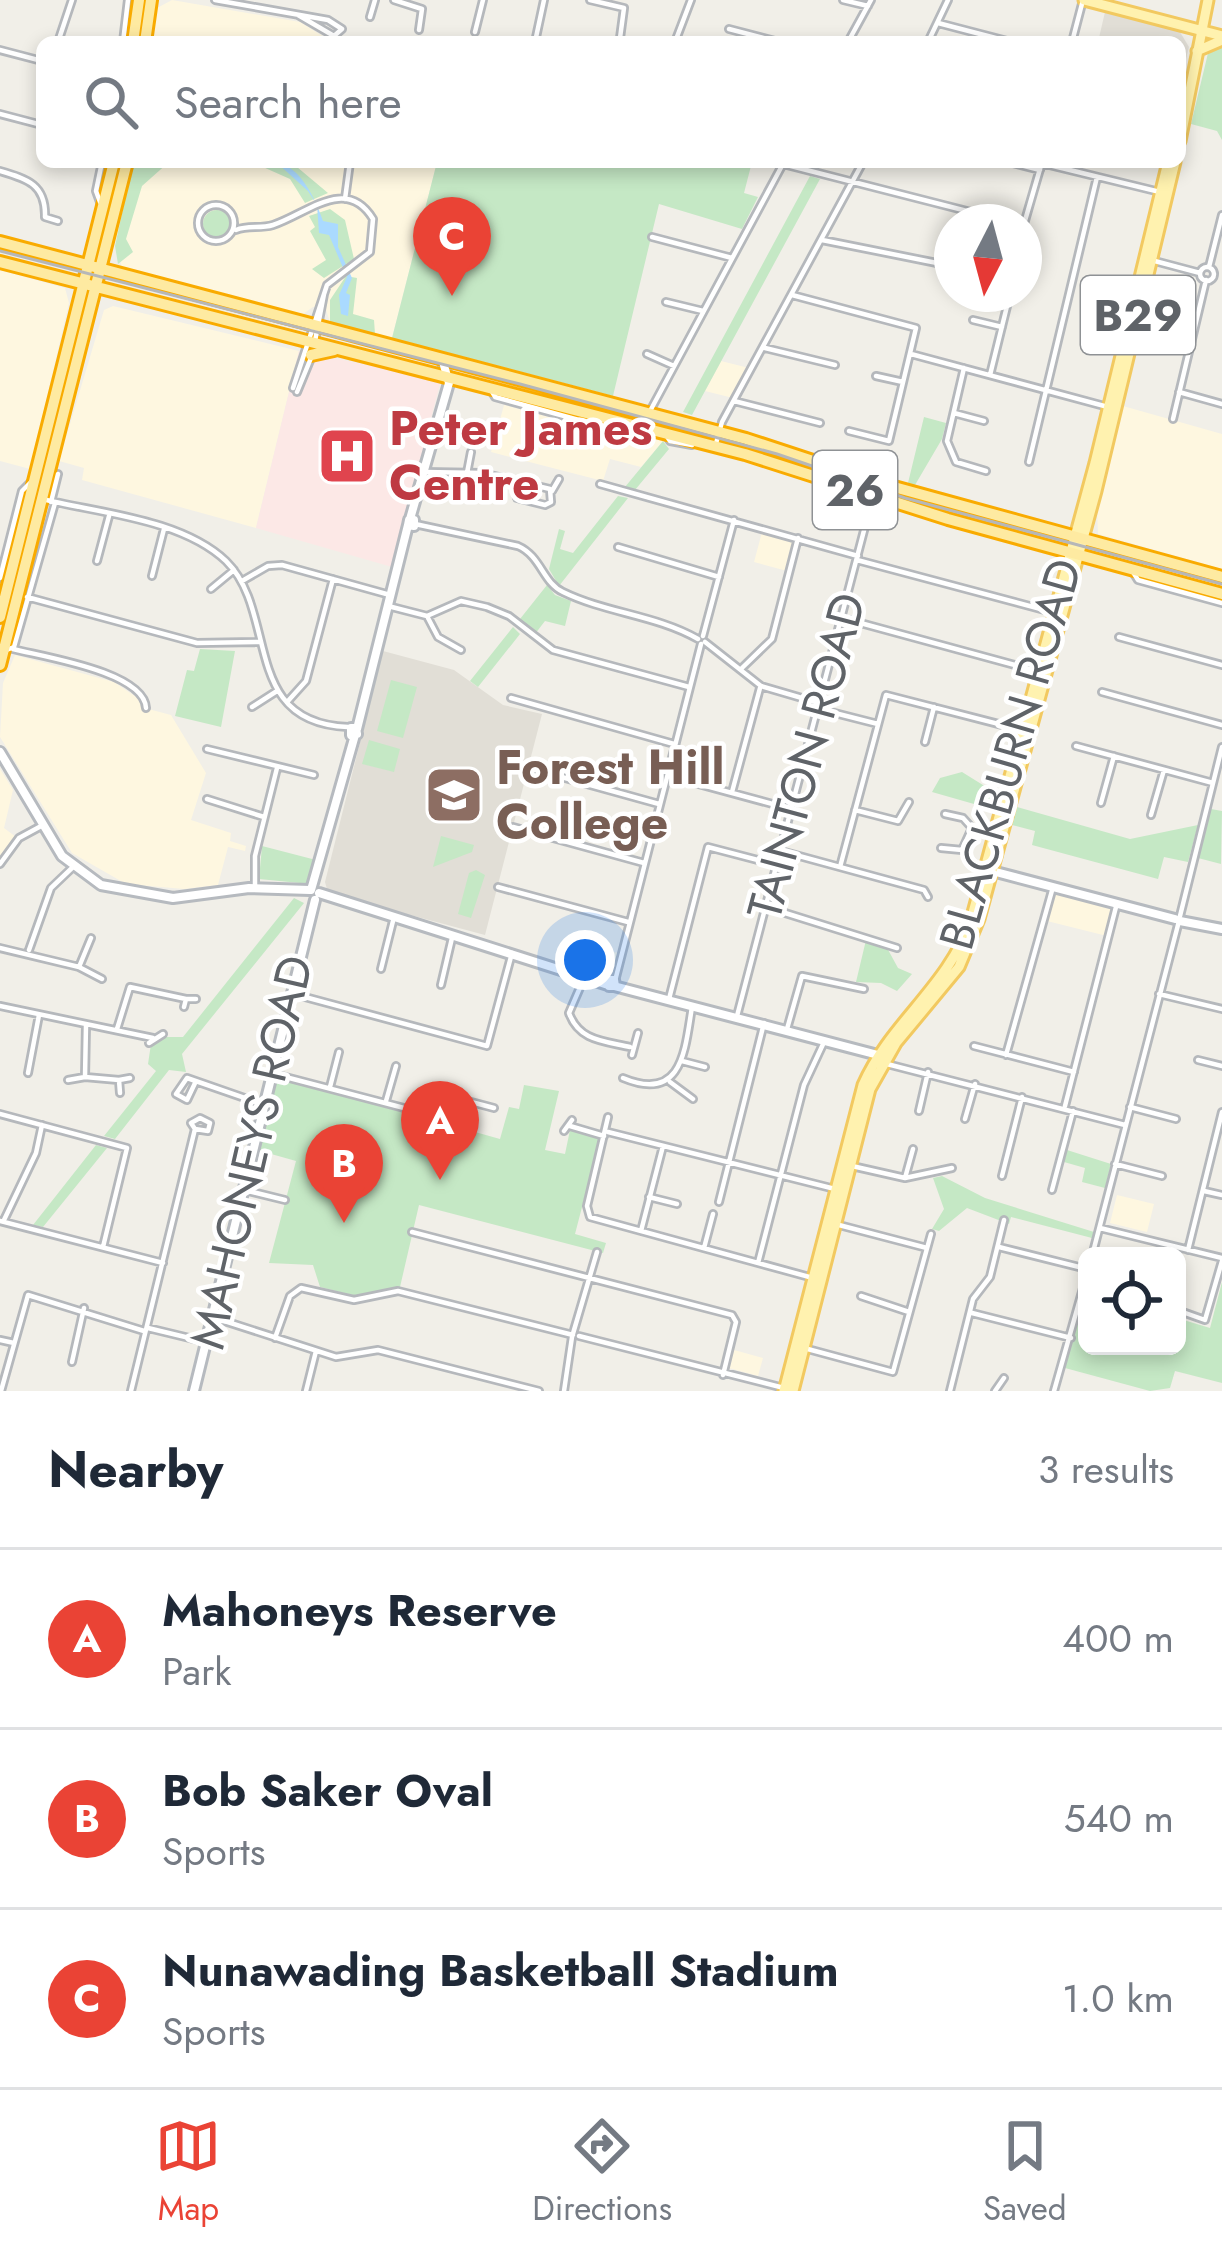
<!DOCTYPE html>
<style>
body{margin:0;font-family:Jost,sans-serif;background:#f6f6f7;color:#1f2937}
.controls{position:absolute;right:36px;bottom:36px;display:grid;overflow:hidden;border-radius:18px;box-shadow:0 6px 18px #0003}
.controls button{width:108px;height:108px;display:grid;place-items:center;padding:0;border:0;border-bottom:3px solid #e0e1e3;background:#fff;color:#1f2937;font:60px sans-serif}
.compass{position:absolute;left:934px;top:204px;width:108px;height:108px;border-radius:50%;background:#fff;box-shadow:0 6px 18px #0003;rotate:186deg}
.you{position:absolute;left:585px;top:960px;width:42px;height:42px;margin:-30px;border:9px solid #fff;border-radius:50%;background:#1a73e8;box-shadow:0 0 0 18px #1a73e833}
.badge{display:grid;place-items:center;width:78px;height:78px;border-radius:50%;background:#ea4335;color:#fff;font-size:39px;font-weight:700}
.pin{position:absolute;translate:-50% -99px;filter:drop-shadow(0 3px 6px #0008)}
.pin::after{content:'';position:absolute;top:63px;width:42px;height:36px;background:inherit;clip-path:polygon(0 0,100% 0,50% 100%)}
.list{margin:0;padding:0;list-style:none}
h2{display:flex;justify-content:space-between;align-items:center;height:156px;margin:0;padding:0 48px;font-size:51px}
h2 small{font-size:39px;font-weight:400;color:#747a83}
.list li{display:grid;grid-template-columns:78px 1fr auto;gap:36px;align-items:center;box-sizing:border-box;height:180px;padding:0 48px;border-top:3px solid #e0e1e3}
.list b{display:block;font-size:45px;white-space:nowrap}
.list p{margin:0;font-size:39px;white-space:nowrap;color:#747a83}
.list em{font-size:39px;font-style:normal;color:#747a83}
.icon{flex:none;width:66px;height:66px;fill:none;stroke:currentColor;stroke-width:2;stroke-linecap:round;stroke-linejoin:round}
.map{position:relative;flex:none;width:1222px;height:1391px;overflow:hidden}
.search{position:absolute;background:#fff;box-shadow:0 6px 18px #0003;left:36px;right:36px;top:36px;height:132px;display:flex;align-items:center;gap:30px;box-sizing:border-box;padding:0 42px;border-radius:18px;color:#747a83;font-size:45px}
.sheet{height:696px;background:#fff}
nav{display:flex;justify-content:space-around;align-items:center;box-sizing:border-box;height:168px;border-top:3px solid #e0e1e3;background:#fff;font-size:33px;color:#747a83}
nav a{display:grid;justify-items:center;gap:6px}
nav .on{color:#ea4335}
.map>svg:first-child{display:block}
</style>
<div class="map">
<svg width="1222" height="1391" viewBox="0 0 1222 1391">
<rect width="100%" height="100%" fill="#f1efe8"/>
<!-- commercial -->
<path fill="#fef7e0" d="M172,0l128,22 32,20h-180l5,-34z
M133,162h304l-45,176 -62,-15 -4,-14 -13,-2 -10,7 -48,-9 -133,-38 -7,-21z
M0,270l65,18 4,15 -39,166 -30,-8z
M113,306l186,45 -43,177 -174,-48 2,-12 -25,-7 45,-151z
M721,361l28,7 -16,30 -28,-7z
M504,405l111,30 3,-7 45,13 -22,26 -31,-8 -7,22 -112,-29z
M1123,406l99,28v135l-124,-35 -1,-27z
M762,532l31,10 -6,29 -33,-9z
M15,655l99,27 25,17 2,8 30,8 35,58 -15,47 40,13 -1,8 16,5 -1,5 -17,-4 -10,38 -34,4 -58,-5 -54,-31 -72,-116 3,-54z
M0,769l13,21 -9,38 12,9 -16,22z
M1055,889l60,15 -8,32 -60,-15z
M587,945l31,8 -7,24 -31,-7z
M1117,1195l37,9 -7,28 -37,-9z
M734,1350l29,8 -5,18 -29,-8z"/>
<!-- education -->
<path fill="#e1ded6" d="M1105,12l75,20 9,15 -9,36v-41h-82z
M383,651l71,19 49,35 39,9 -57,221 -157,-42 -3,-11z"/>
<!-- medical -->
<path fill="#fce8e6" d="M299,351l137,28 4,5 -48,183 -136,-39z"/>
<!-- green -->
<path fill="#c5e8c5" d="M1222,47v93l-5,-9 -26,-7 18,-75z
M133,162h36l-27,24 -16,53 7,13 -15,12 -3,-18z
M252,162h39l37,31 -23,10 -15,-24z
M437,162h315l-8,31 14,4 -16,32 -83,-25 -46,192 -221,-58z
M810,176l10,3 -128,236 -9,-3z
M330,209l15,11 9,39 -30,19 -12,-9 14,-9 -16,-29 5,-4 -6,-11z
M203 224a14 14 0 1 1 28 0a14 14 0 1 1-28 0Z
M346,276l11,2 -4,36 21,6 1,14 -45,-11v-23z
M924,417l22,6 -4,16 -27,46 -7,-2z
M663,441l6,8 -34,41 -10,-3z
M618,496l10,2 -69,88 -10,-17 10,-40 6,2 -5,18 13,4z
M547,585l8,10 16,6 -6,25 -20,-5 -10,13 -15,-15z
M513,627l7,7 -42,53 -8,-6z
M200,649l35,2 -14,76 -46,-11 12,-46 7,1z
M391,680l26,7 -14,51 -26,-7z
M369,740l31,9 -6,23 -32,-8z
M962,772l37,23 -4,15 -63,-18 8,-14z
M1017,807l113,32 68,-14 -10,37 -24,-5 -6,22 -126,-34 3,-14 -23,-6z
M1211,809l11,2 -1,53 -23,-6z
M441,836l33,9 -2,7 -39,15z
M262,846l54,14 -6,24 -51,-5z
M476,870l9,5 -14,43 -13,-4 11,-41z
M294,898l10,5 -122,151 4,18 -17,-2 -54,69 -11,-3 52,-65 -8,-7 3,-20 9,-7h23z
M866,940l20,6 12,22 14,6 -15,17 -16,-8 -25,-1z
M276,1076l224,63 9,-32 10,2 5,-24 35,6 -14,59 20,4 5,-24 30,8 -25,96 31,9 -3,10 -184,-48 -19,82 -44,9 -36,-9 -7,-22 -44,-2 27,-102 -39,-11z
M96,1145l11,3 -64,79 -10,-2z
M1067,1150l44,14 -6,24 -23,-6 3,-14 -21,-6z
M942,1176l43,22 109,34 -2,6 -81,-21 -2,7 -42,-16 -28,23 -7,-2 12,-20 -11,-31z
M1222,1282v101l-47,-12 -5,17 -20,3 -85,-23 22,-80v58h90v-28l33,10z"/>
<!-- water -->
<path fill="#aadaff" d="M276,162c24,4 39,36 47,59l15,3v23l14,31 -6,15 4,2 -2,21 -7,-2 -2,-19 8,-18 -18,-42 -10,-2 -2,-28 -9,-14z"/>
<g fill="none" stroke-linecap="round" stroke-linejoin="round">
<defs>
<path id="minor" d="M215,0l113,20 14,9
M394,0l28,9 -3,21
M590,0l34,8 -4,30
M843,0l25,6
M298,15l36,21 8,-7
M370,17l5,-17
M938,23l73,19
M729,29l50,13
M475,32l8,-32
M58,42l14,-42
M123,42l5,-42
M535,42l9,-42
M675,42l16,-42
M848,42l23,-42
M928,42l20,-42
M1072,42l11,-42
M0,50l42,11
M0,114l42,11
M1009,162l31,8
M1041,163l119,29
M783,164l227,58
M0,171c28,8 46,14 45,46l13,4
M345,199l5,-37
M100,202l-4,-11 6,-29
M198 223a18 18 0 1 1 36 0a18 18 0 1 1-36 0Z
M1024,224l18,-62
M236,230c12,-5 24,-1 37,-5 34,-11 73,-50 100,-6l-3,33 -43,33 -34,103
M652,237l80,21
M822,240l130,26
M1151,260l49,13
M1209,267l13,-52
M1200 274a7 7 0 1 1 14 0a7 7 0 1 1-14 0Z
M792,295l124,33 -27,113 -40,-10
M666,302l37,9
M973,320l29,7
M315,341l9,-47
M765,348l70,17
M647,354l27,12
M911,354l197,53
M964,368l-17,73 9,21 30,9
M990,375l20,-81
M876,376l27,6
M491,390l4,7 113,31 8,-8
M297,392l14,-34
M1179,392l43,12
M734,401l86,22
M649,413l135,-251
M954,413l30,8
M1173,419l33,-139
M666,435l4,6 22,4
M715,447l7,-25 141,-260
M1029,462l68,-285
M424,472l58,1 68,16 1,13 -6,3 -28,-7 -3,-16
M467,473l4,-21
M600,484l258,72
M552,491l7,-12
M468,494l5,-21
M42,499c57,14 140,20 184,62 53,52 14,162 122,166
M51,502l7,-28
M415,524l103,22c23,10 25,37 45,46 43,21 93,23 135,47
M618,547l101,30
M857,560l195,52
M97,561l12,-45
M1133,572l5,8 84,23
M152,576l12,-47
M0,578l22,-87 9,-9
M242,581l26,-15 14,-1 108,30
M211,589l23,-19
M27,597l170,46 62,-1
M388,606l39,10 34,-15 26,6 22,9 44,34 136,37
M428,618l10,19 23,13
M842,618l195,53
M703,636l31,-116
M1119,637l103,28
M705,642l56,44 58,17
M13,649c31,8 131,23 133,59
M4,651l10,-4 41,-144
M742,668l30,-29 26,-101
M1102,692l120,33
M511,698l163,46
M288,701l18,-20 27,-102
M252,707l25,-16
M819,709l59,15
M925,742l9,-35
M1076,746l137,37
M207,749l107,26
M529,768l130,36
M669,776l122,33
M732,792l28,-104
M207,799l57,18
M1101,803l13,-47
M855,810l43,11 11,-19
M1151,815l13,-45
M513,827l131,36
M972,828l22,6
M941,848l21,2 10,-22 -9,-10 -18,-4
M781,851l143,39 4,7
M0,864l19,-26 24,-13
M840,867l46,-172 136,35
M498,887l130,35
M255,888v-32l22,-88
M766,907l131,41
M1180,916l42,-169
M0,948l79,19 23,12
M29,950l22,-62 22,-21
M79,967l12,-29
M381,969l13,-52
M585,976l-16,37c10,28 35,28 61,34
M615,981l86,-337
M441,985l11,-47
M290,993l197,53 25,-93
M1159,994l63,15
M669,999l39,-152 69,18
M0,1006l153,32
M184,1007l2,-8h10
M737,1016l136,-520
M86,1025l-1,52 34,3
M117,1029l13,-42 56,12
M787,1029l15,-53 62,13
M149,1043l14,-9
M974,1046l100,26
M632,1055l6,-22
M1006,1055l47,-168
M1198,1060l24,6
M682,1061l23,6
M887,1064l238,61
M28,1073l11,-58
M274,1074l153,40 14,-20 53,14
M623,1078c60,25 62,-29 69,-71
M68,1080l17,-3
M196,1081l-9,19 -11,-6 11,-16 75,26
M670,1082l23,17
M330,1087l9,-35
M120,1093l-1,-13 11,-2
M386,1101l10,-35
M1065,1106l52,-203
M1130,1107l46,12
M919,1111l9,-39
M0,1114l127,34 -24,99
M608,1117l-21,89 3,11 223,61
M965,1119l10,-35
M570,1126l34,10
M564,1131l8,-11
M608,1132l227,57
M1115,1164l47,12
M852,1166l53,12 47,-10
M1002,1176l20,-79
M905,1178l8,-29
M244,1190l41,10
M1052,1190l21,-79
M1204,1191l18,4
M649,1197l28,7
M719,1202l45,-179
M4,1220l32,-67 6,-28
M0,1221l163,42
M839,1225l88,23
M1100,1228l122,30
M641,1231l22,-85
M412,1232l320,83 4,7 -13,53
M999,1247l88,22
M704,1248l9,-34
M1188,1250l34,-138
M1092,1256l87,-335
M758,1263l46,-178 21,-45
M861,1296l48,16
M1177,1310l28,10 17,-59
M972,1313l99,25
M212,1317l124,40 42,-7 161,41
M148,1328l58,14
M579,1336l205,52
M275,1338l15,-42 11,-8 53,12 44,-9 175,44
M0,1340l14,3
M804,1348l89,24 38,-138
M72,1362l12,-54
M1,1391l27,-96 116,36
M131,1391l64,-262 -4,-6 9,-5 10,5 -2,8 -13,-2
M306,1391l10,-40
M564,1391l8,-54 25,-85
M950,1391l23,-92 17,-22 14,-57
M995,1391l9,-13
M1054,1391l33,-117"/>
<path id="secondary" d="M410,519l39,-136 -6,-21
M409,520h5v6l-6,-1z
M351,728h5l1,6 -6,1z
M357,729l51,-204
M0,752l62,104 39,29 72,13 76,-10 61,2
M992,871l183,48
M311,890l44,-155
M319,893l289,92
M1180,921l42,8
M609,980h5l1,6h-6z
M614,986l264,69
M194,1391l121,-491"/>
<path id="primary" d="M1084,0l138,36
M1197,51l25,-11
M1180,141l28,-141
M784,1391l79,-306c27,-62 86,-99 108,-165l124,-457 73,-301
M793,1391l77,-302 26,-46 63,-76 20,-48 117,-428 79,-329"/>
<path id="trunk" d="M133,42l6,-42
M145,42l6,-42
M0,242l746,197 137,45 339,93
M0,262l745,192 203,65 274,75
M311,355l23,-5
M0,617l114,-455
M0,665l127,-503"/>
</defs>
<!-- minor casing -->
<use href="#minor" stroke="#b5b8bc" stroke-width="10"/>
<!-- secondary casing -->
<use href="#secondary" stroke="#b6babf" stroke-width="14"/>
<!-- primary casing -->
<use href="#primary" stroke="#f2c960" stroke-width="15"/>
<!-- trunk casing -->
<use href="#trunk" stroke="#f9ab00" stroke-width="16"/>
<!-- minor -->
<use href="#minor" stroke="#fff" stroke-width="4.5"/>
<!-- secondary -->
<use href="#secondary" stroke="#fff" stroke-width="8"/>
<!-- primary -->
<use href="#primary" stroke="#fff2af" stroke-width="9"/>
<!-- trunk -->
<use href="#trunk" stroke="#feeaa1" stroke-width="10"/>
<!-- tram -->
<path stroke="#b6b7b8" stroke-width="3" d="M0,251l520,133 257,70 128,44 317,86"/>
</g>
<!-- icons -->
<defs>
<symbol id="hospital-square" viewBox="-11 -11 22 22"><rect x="-9" y="-9" width="18" height="18" rx="4" fill="#e0444e" stroke="#fff"/><path d="M-5-5h3v3.5h4V-5h3V5h-3V1.5h-4V5h-3Z" fill="#fff"/></symbol>
<symbol id="school-square" viewBox="-11 -11 22 22"><rect x="-9" y="-9" width="18" height="18" rx="4" fill="#8d6e63" stroke="#fff"/><path d="M0-5L7-2L0 1L-7-2ZM-4 1L0 2.5L4 1V4Q0 6-4 4Z" fill="#fff"/></symbol>
</defs>
<g fill-rule="evenodd">
<use href="#hospital-square" x="314" y="423" width="66" height="66"/>
<use href="#school-square" x="421" y="762" width="66" height="66"/>
</g>
<g text-anchor="middle" stroke-width="9" stroke-linejoin="round" paint-order="stroke">
<!-- shield labels -->
<g fill="#fff" stroke="#8f9295" stroke-width="3">
<rect x="1081" y="276" width="114" height="78" rx="9"/>
<rect x="813" y="451" width="84" height="78" rx="9"/>
</g>
<g font-size="45" font-weight="bold" fill="#5f6368">
<text x="1138" y="331">B29</text>
<text x="855" y="506">26</text>
</g>
<!-- health labels -->
<g font-size="48" font-weight="bold" fill="#be3a42" stroke="#fff" text-anchor="start">
<text x="389" y="445">Peter James<tspan x="389" dy="55">Centre</tspan></text>
</g>
<!-- street labels -->
<g font-size="48" fill="#5f6368" stroke="#fff">
<text transform="translate(1010 754) rotate(-74)" y="17">BLACKBURN ROAD</text>
<text transform="translate(806 756) rotate(-75)" y="17">TAINTON ROAD</text>
<text transform="translate(251 1152) rotate(-77)" y="17">MAHONEYS ROAD</text>
</g>
<!-- education labels -->
<g font-size="48" font-weight="bold" fill="#785e54" stroke="#fff" text-anchor="start">
<text x="496" y="784">Forest Hill<tspan x="496" dy="55">College</tspan></text>
</g>
</g>
</svg>
<div class="controls">
<button><svg class="icon" aria-label="locate" viewBox="0 0 24 24"><circle cx="12" cy="12" r="6"/><path d="M12 2v4M12 18v4M2 12h4M18 12h4"/></svg></button>
</div>
<svg class="compass" viewBox="-18 -18 36 36"><path d="M0-13l5 13h-10z" fill="#e53935"/><path d="M0 13l5-13h-10z" fill="#747a83"/></svg>
<div class="you"></div>
<div class="pin badge" style="left:440px;top:1180px">A</div>
<div class="pin badge" style="left:344px;top:1223px">B</div>
<div class="pin badge" style="left:452px;top:296px">C</div>
<div class="search"><svg class="icon" aria-label="search" viewBox="0 0 24 24"><circle cx="10" cy="10" r="6"/><path d="M15 15l6 6"/></svg>Search here</div>
</div>
<section class="sheet">
<h2>Nearby<small>3 results</small></h2>
<ul class="list">
<li><span class="badge">A</span><div><b>Mahoneys Reserve</b><p>Park</p></div><em>400 m</em></li>
<li><span class="badge">B</span><div><b>Bob Saker Oval</b><p>Sports</p></div><em>540 m</em></li>
<li><span class="badge">C</span><div><b>Nunawading Basketball Stadium</b><p>Sports</p></div><em>1.0 km</em></li>
</ul>
</section>
<nav>
<a class="on"><svg class="icon" aria-label="map" viewBox="0 0 24 24"><path d="M3 6l6-2 6 2 6-2v14l-6 2-6-2-6 2zM9 4v14M15 6v14"/></svg>Map</a>
<a><svg class="icon" aria-label="directions" viewBox="0 0 24 24"><path d="M12 3l9 9-9 9-9-9zM9 14v-3h6M13 9l2 2-2 2"/></svg>Directions</a>
<a><svg class="icon" aria-label="saved" viewBox="0 0 24 24"><path d="M7 4h10v16l-5-4-5 4z"/></svg>Saved</a>
</nav>
